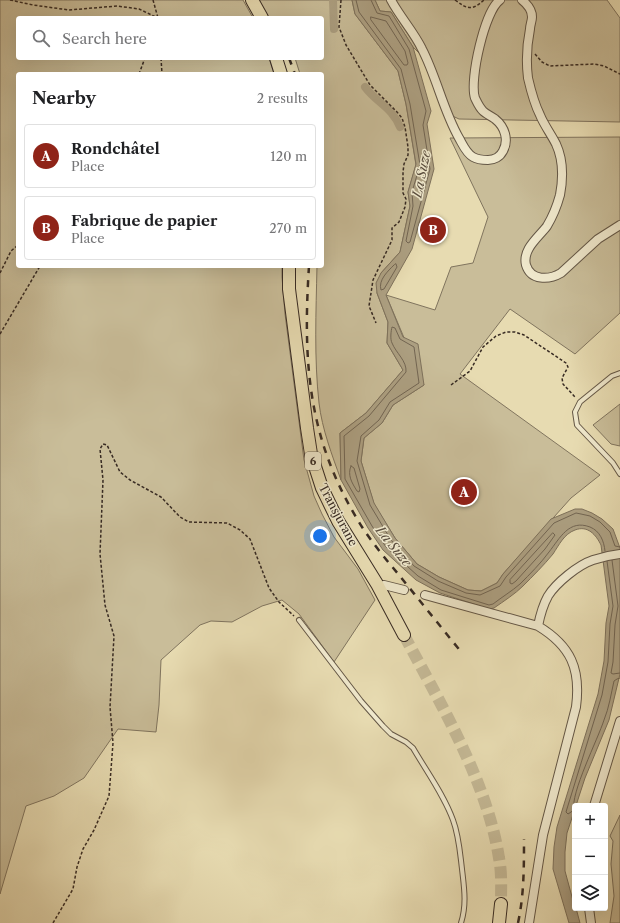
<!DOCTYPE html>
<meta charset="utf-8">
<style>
body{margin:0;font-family:"Libre Caslon Text",serif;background:#f2f2f2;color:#202124}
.controls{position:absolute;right:12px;bottom:12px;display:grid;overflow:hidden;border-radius:4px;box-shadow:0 4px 16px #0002}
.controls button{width:36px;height:36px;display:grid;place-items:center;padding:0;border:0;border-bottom:1px solid #e0e0e0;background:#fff;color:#202124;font:20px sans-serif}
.you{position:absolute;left:320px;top:536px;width:14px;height:14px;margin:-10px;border:3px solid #fff;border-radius:50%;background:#1a73e8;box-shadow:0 0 0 6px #1a73e833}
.badge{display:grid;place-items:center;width:26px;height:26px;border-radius:50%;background:#8f2418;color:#fff;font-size:13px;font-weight:700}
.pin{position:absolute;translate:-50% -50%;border:2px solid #fff;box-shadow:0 1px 4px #0006}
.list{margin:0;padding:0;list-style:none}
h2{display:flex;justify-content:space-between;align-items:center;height:52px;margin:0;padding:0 16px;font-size:17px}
h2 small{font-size:13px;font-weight:400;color:#757577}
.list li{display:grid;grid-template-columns:26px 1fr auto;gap:12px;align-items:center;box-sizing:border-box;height:64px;margin:0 8px 8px;padding:0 8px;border:1px solid #e0e0e0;border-radius:4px}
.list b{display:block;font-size:15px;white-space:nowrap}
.list p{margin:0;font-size:13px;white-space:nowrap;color:#757577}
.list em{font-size:13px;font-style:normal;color:#757577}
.icon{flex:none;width:22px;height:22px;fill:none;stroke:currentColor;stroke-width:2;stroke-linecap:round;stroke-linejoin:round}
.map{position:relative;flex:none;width:620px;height:923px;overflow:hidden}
.search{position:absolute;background:#fff;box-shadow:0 4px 16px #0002;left:16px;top:16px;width:308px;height:44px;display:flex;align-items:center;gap:10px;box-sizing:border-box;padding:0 14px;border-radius:4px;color:#757577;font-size:15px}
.panel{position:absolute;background:#fff;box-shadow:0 4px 16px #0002;left:16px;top:72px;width:308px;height:196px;border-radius:4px}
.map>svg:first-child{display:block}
</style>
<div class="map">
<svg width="620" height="923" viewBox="0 0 620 923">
<rect width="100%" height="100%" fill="#e7dbb1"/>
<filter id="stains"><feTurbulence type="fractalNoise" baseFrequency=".005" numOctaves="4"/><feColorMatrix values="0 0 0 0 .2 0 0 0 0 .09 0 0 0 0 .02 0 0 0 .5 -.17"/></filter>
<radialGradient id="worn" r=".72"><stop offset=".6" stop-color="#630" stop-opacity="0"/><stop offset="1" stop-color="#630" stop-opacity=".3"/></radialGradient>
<!-- green -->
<path fill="#c9bd99" stroke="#80745e" d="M0,0h243l10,18h-235v40h251l5,16h-256v192h264v11l3,37 19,146 10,36 8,18 12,23 24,32 17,31 -41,62 -35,-48 -17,-14 -20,6 -30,16 -21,-1 -11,4 -39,35 -2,45 -3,27 -38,-3 -34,49 -30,18 -28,10 -26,88z
M258,0h94l3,14 43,57 8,33 10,61 -8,27 2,14 -10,46 -19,21 -4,20 11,29 -1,21 16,27 -37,43 -26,20 1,47c-9,-25 -19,-51 -22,-77 -5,-45 -3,-91 -2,-137h5v-192h-22l-5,-16h27v-40h-55z
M375,0h232l13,18v104l-161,-3 -13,-6 -21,-54 -12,-12 -22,-35 -11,-1z
M620,137v176l-45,41 -65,-45 -50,65 140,101 -29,23 -68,76 -6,9 -16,8 -13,-1 -29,-13 -22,-13 -22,-26 -21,-34 -13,-43 3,-23 18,-15 11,-18 31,-20 -38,-90 49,15 16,-43 22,-4 15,-46 -38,-79z
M620,404v42l-9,-2 -18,-19z
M620,815v108h-10l4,-27 -3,-32 2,-23 -3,-5z"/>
<!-- water -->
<path fill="#ac9f81" stroke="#7e715b" d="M352,0h23l5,11 11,1 22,35 18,64 -4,13 7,45 -22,80 -26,46 17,42 15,7 6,41 -31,20 -11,18 -18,15 -3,23 13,42 21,35 22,26 22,13 29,13 13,1 16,-8 6,-9 48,-55 24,-10h7l10,4 10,6 11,10 7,19v126l-11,46 -24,58 -18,55 -2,19v19l10,37h1l4,15h-11l-16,-54 1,-22 3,-20 41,-133 6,-33 2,-38 3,-17 -8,-61c-5,-10 -13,-20 -26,-15 -11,4 -16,15 -22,24 -9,11 -20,22 -30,32 -8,8 -19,15 -29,22l-5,1 -49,-16 -24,-13 -33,-30 -15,-22 -27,-48 -1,-47 26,-20 37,-43 -16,-27 1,-21 -11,-29 -1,-10 5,-10 19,-21 10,-46 -2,-14 8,-28 -10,-60 -8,-33 -43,-57z"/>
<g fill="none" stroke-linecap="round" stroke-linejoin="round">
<!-- shore -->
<path stroke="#726552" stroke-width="1" d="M356,0l3,12 42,57 9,35 10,61 -8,27 1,14 -7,35 2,2 2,-1 20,-73 -7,-44 3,-14 -17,-62 -20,-33 -12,-3 -6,-13
M371,17l15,4 19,30 3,12 -1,2h-3l-33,-45z
M396,264l1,3 -13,22 -3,1c-3,-10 7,-19 13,-25z
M351,466l3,2 6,21 -1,3 -2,-1c-5,-8 -10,-16 -6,-25z
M553,533l2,2 -10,14 -29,32 -4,3 -2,-1v-3z
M605,551c-1,-10 -5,-20 -15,-24 -21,-8 -30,11 -41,25 -8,11 -19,22 -29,32 -8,7 -18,13 -27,20l-4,1 -48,-15 -23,-14 -32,-29 -14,-21 -27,-47 -1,-43 25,-20 37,-44c1,-11 -10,-19 -14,-29 -2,-4 -1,-12 0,-16l3,1 5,11 14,8 5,36 -29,19 -11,18 -18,16 -4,25 13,44 21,35 23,26 24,15 28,12 14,2 20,-9 6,-9 48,-54 22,-10 5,1 9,2 10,6 10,10 5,14 5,1
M612,560l6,46 -3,19 -2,37 -2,11 2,1 7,-1
M607,561l6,45 -3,18 -2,38 -6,33 -36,117 2,2 6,-4c-4,-16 24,-71 30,-90 5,-12 7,-26 10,-39l3,-2 3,-1"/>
<!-- canal -->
<path stroke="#ac9f81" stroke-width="8" d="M333,0l1,29
M365,87c12,16 27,20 35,40"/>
<!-- primary-tunnel -->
<path stroke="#c4b895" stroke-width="12" stroke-dasharray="12 6" stroke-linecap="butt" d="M404,635c36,68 83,146 95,223 3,15 2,31 2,46"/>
<defs>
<path id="lane" d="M620,373l-8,3 -32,26 -5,10 2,13 36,38 7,11
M299,620l62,81 22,25 8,8 15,8 7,6c14,24 31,47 40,72 6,16 7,33 9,49 2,18 5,35 -1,54"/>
<path id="street" d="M391,0c9,17 23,32 31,49 15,29 21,61 37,89 4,7 7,15 14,19 5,3 10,3 15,3 6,0 12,-3 15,-9 6,-11 2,-24 -8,-32 -4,-3 -9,-5 -12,-8 -4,-4 -6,-9 -8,-13 -6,-18 10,-88 25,-98
M522,0c5,4 10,10 10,17 0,4 -2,8 -2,12 -3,15 -4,33 -2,49 3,13 6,25 12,37 4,10 11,19 16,29 7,15 7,35 4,51 -3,11 -7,21 -13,31 -8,11 -25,23 -21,39 5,16 23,15 35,8l37,-34 22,-14
M384,585l20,5
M425,595l113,31c33,20 43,43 38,81l-33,128 -14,88
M538,626c2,-10 5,-21 10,-30 8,-13 30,-31 45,-36 9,-3 18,-5 27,-6
M594,806l26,-85
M589,908l2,15"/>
<path id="primary" d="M252,0l10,18
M276,58l5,16
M289,266v23l18,139 4,26 11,34 16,33 39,63 27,51
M499,923l2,-19"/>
</defs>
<!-- lane casing -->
<use href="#lane" stroke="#645746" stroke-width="6"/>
<!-- street casing -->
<use href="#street" stroke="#645746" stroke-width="10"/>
<!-- primary casing -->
<use href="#primary" stroke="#382b23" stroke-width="14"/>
<!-- path -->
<path stroke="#382b23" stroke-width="1.5" stroke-dasharray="3 2" stroke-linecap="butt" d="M10,0l23,5 36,5 48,-4 22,3 19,9
M153,0l5,18
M341,0l-2,27 7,18 24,40 27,27 5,6 3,9 3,20v8l-4,9 -1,8v21l3,6 -1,8 -6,15 -7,6v12l-19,40 -4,26 7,17
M455,0c12,9 17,11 29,0
M535,54l7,8 8,4 44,-2 10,2 16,8
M161,58l1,16
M139,74l6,-16
M18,232v1
M0,273l11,-22 7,-6
M0,334l40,-68
M451,385l19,-14 13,-24 13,-11 10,-4h9l9,3 42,28 2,4 -6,11 1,6 13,14
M53,923l20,-34 4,-22 6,-18 11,-19 15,-34 4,-53 -3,-36 4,-71 -9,-31 -5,-51 3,-74 -3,-31 3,-5 4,1 13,27 10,8 31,17 19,20 9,5 38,1 13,7 10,9 19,49 10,14 15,14"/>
<!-- lane -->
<use href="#lane" stroke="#efe8cc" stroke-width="4"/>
<!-- street -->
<use href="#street" stroke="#efe8cc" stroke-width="8"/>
<!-- primary -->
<use href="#primary" stroke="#e7dbb1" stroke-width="12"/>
<!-- rail -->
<path stroke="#382b23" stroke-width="2.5" stroke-dasharray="7 7" stroke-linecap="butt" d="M289,58l6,16
M309,266c-6,92 -2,169 47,251 12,21 28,40 43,58 21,26 42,52 63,78
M518,923c6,-28 6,-55 6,-84"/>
</g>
<g text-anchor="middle" stroke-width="3" stroke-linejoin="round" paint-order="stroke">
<!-- shield labels -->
<rect fill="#efe8cc" stroke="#6f6456" stroke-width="1" x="305" y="452" width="16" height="18" rx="3"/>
<g font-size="11" font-weight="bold" fill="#382b23">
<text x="313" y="465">6</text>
</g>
<!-- street labels -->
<g font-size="12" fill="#382b23" stroke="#efe8cc">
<text transform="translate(338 515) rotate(62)" y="4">Transjurane</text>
</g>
<!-- water labels -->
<g font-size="13" font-style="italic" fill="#5b4e3f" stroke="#efe8cc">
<text transform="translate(421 174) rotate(-79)" y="5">La Suze</text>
<text transform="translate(394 546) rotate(51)" y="5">La Suze</text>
</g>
</g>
<rect width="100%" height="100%" filter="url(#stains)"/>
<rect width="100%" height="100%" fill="url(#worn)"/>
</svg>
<div class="controls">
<button>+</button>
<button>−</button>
<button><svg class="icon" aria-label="layers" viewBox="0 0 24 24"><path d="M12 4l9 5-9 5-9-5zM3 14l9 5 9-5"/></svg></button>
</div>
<div class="you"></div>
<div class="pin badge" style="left:464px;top:492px">A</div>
<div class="pin badge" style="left:433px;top:230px">B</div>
<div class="search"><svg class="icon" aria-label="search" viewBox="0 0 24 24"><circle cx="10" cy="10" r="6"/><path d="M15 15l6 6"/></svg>Search here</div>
<section class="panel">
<h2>Nearby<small>2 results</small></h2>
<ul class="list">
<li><span class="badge">A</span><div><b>Rondchâtel</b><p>Place</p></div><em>120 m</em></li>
<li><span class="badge">B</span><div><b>Fabrique de papier</b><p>Place</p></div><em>270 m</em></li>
</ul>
</section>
</div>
